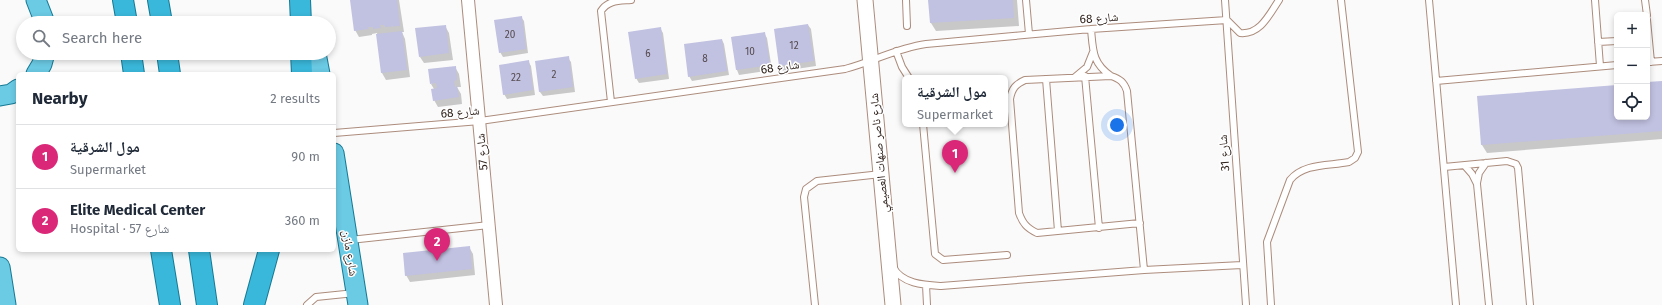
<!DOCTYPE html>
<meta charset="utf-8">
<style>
body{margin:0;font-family:"Fira Sans","Noto Naskh Arabic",sans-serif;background:#f2f2f3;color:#1f2937}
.controls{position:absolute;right:12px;top:12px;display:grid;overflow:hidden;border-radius:6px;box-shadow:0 2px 6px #0003}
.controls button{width:36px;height:36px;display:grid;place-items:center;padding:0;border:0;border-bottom:1px solid #e0e1e3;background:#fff;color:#1f2937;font:20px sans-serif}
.you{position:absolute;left:1117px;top:125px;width:14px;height:14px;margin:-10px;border:3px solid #fff;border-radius:50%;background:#1a73e8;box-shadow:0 0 0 6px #1a73e833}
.badge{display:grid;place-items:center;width:26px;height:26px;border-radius:50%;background:#db2777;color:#fff;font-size:13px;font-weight:700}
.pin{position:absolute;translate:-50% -33px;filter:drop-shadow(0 1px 2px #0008)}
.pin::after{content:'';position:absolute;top:21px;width:14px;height:12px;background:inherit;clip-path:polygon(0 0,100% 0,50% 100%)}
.popup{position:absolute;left:902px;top:75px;width:106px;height:52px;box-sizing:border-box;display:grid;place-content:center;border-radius:6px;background:#fff;filter:drop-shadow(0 1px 3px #0005);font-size:13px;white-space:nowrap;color:#747a83}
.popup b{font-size:15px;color:#1f2937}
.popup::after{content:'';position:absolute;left:50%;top:100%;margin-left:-8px;border:8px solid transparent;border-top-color:#fff}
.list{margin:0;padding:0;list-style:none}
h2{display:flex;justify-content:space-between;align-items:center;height:52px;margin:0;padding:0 16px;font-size:17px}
h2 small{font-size:13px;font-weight:400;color:#747a83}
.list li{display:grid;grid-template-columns:26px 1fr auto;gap:12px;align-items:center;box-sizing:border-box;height:64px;padding:0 16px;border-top:1px solid #e0e1e3}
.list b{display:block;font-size:15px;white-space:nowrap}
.list p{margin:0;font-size:13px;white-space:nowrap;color:#747a83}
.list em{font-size:13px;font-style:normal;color:#747a83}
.icon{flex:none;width:22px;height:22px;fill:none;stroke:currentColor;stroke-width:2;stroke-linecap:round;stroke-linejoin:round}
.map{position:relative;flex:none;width:1662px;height:305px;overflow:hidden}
.search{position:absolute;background:#fff;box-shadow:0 2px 6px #0003;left:16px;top:16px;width:320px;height:44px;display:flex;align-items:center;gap:10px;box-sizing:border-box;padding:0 14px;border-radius:22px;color:#747a83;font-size:15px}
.panel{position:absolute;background:#fff;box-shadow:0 2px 6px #0003;left:16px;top:72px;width:320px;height:180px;border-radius:6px}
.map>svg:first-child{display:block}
</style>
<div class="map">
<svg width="1662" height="305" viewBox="0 0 1662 305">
<rect width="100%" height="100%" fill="#fafafa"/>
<!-- shadow -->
<path fill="#0003" d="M351,0h48l5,32h-2l3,7 5,38 -24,3 -4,-7 -5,-40 -5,1v1l-13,2 -4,-7z
M929,0h88l2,26 -83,5 -5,-8z
M521,17l3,4 4,32 -25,4 -3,-5z
M808,25l3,4 5,37 -33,5 -3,-5 -5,-37z
M445,26l4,7 4,27 -29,3 -4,-6z
M660,28l3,5 6,46 -30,4 -3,-5z
M764,33l3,5 5,32 -33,5 -2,-5 -5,-33z
M722,40l2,4 5,31 -37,6 -3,-5z
M568,58l3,4 4,30 -32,4 -3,-4 -4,-30z
M528,61l3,5 4,29 -28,4 -3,-5z
M455,67l4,7 2,13h-4l4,7 1,10 -24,3 -4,-7v-11l-3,-5z
M1662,82v57l-175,14 -5,-8 -4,-48 139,-11v31h30v-34z
M469,247l4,7 2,21 -65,7 -4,-7z"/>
<!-- building -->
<path fill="#c1c1e1" d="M350,0h47l3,26 -15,1 -1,-2h-4l1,3 -8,1v-2h-5l1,2 -15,2z
M928,0h85l1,18 -84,5z
M522,16l4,33 -27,4 -5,-33z
M808,24l6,37 -35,5 -5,-37z
M446,25l3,28 -30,4 -4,-29z
M661,27l6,47 -32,5 -7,-47z
M402,31l5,39 -26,3 -5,-39z
M765,32l5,33 -34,5 -5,-33z
M722,39l5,32 -39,6 -4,-33z
M569,56l4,31 -34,5 -4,-31z
M529,60l4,30 -30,5 -4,-30z
M456,66l1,14 -3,1 1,6 2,-1 2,11 -26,4 -2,-12 6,-1 -1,-5 -6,1 -2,-15z
M1662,81v50l-181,14 -4,-49 140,-11v32h30v-35z
M470,246l2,23 -67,7 -2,-23z"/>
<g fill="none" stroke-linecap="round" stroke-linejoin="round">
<defs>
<path id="service" d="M906,0l1,26
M1026,0l3,34
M1225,0l21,305
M1429,0l27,305
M1595,0l5,66
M1645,0l2,15
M1647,20l4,42
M1091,29c2,21 1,34 20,47
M1598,42l19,-1
M896,51l6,16 7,11
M1648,62l14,-1
M1085,76l14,152
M1075,77l12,-10 6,-15
M1046,79l12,152
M1436,81l181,-16
M611,102l-10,-91c7,-11 18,-10 30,-11
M923,124l12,130 8,6 64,-5
M334,133l146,-12 365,-52c27,-7 52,-21 81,-25l165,-15 136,-9 13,13c20,2 29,-18 39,-33
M1465,166l7,8 5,10 12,121
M1444,167l63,-6 9,3 2,4 12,137
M1477,183l2,-10 7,-10
M1140,223l-103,10c-10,-5 -14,-9 -18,-20l-9,-114c2,-11 6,-15 15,-19l86,-4c9,3 13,6 16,15l17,179
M350,240l139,-15
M893,267c9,17 31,18 48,19l203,-16 98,-5
M926,285l1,20
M307,305l9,-8 39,-4
M815,305l-11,-108 2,-8 11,-8 64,-7
M1271,305l-4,-63 23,-62c14,-17 39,-14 59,-18l6,-4 3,-6 -17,-152"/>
<path id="minor" d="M468,0l28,305"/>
<path id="tertiary" d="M865,0l28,305"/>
<path id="primary" d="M36,0l9,23
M316,53l4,21
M36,74l6,-10 3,-11
M0,96l11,-2 7,-5
M334,153l24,152
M0,267l6,38"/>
<path id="trunk" d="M123,0l4,23
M158,0l4,23
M300,0l1,23
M131,53l3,21
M167,53l3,21
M301,53l1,21
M161,250l9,55
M199,250l8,55
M254,305l15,-55"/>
</defs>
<!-- service casing -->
<use href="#service" stroke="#ac8c7c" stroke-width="8"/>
<!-- minor casing -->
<use href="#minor" stroke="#ac8c7c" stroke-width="14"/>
<!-- tertiary casing -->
<use href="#tertiary" stroke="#ac8c7c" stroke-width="17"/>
<!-- primary casing -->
<use href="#primary" stroke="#167993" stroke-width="21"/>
<!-- trunk casing -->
<use href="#trunk" stroke="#167993" stroke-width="22"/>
<!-- service -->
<use href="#service" stroke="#fff" stroke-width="6"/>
<!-- minor -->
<use href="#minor" stroke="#fff" stroke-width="12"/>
<!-- tertiary -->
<use href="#tertiary" stroke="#fff" stroke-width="15"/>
<!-- primary -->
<use href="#primary" stroke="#6bcae4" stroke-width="19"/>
<!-- trunk -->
<use href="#trunk" stroke="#3ab8db" stroke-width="20"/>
</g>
<g text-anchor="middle" stroke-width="3" stroke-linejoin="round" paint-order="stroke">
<!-- number labels -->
<g font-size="10" fill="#554b4f">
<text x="510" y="38">20</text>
<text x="794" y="49">12</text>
<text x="750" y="55">10</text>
<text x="648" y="57">6</text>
<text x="705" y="62">8</text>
<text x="554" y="78">2</text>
<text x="516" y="81">22</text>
</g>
<!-- street labels -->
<g font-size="12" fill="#31241e" stroke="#fff">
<text transform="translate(1099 18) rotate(-4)" y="4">شارع 68</text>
<text transform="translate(780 67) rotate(-8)" y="4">شارع 68</text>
<text transform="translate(460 112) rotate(-5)" y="4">شارع 68</text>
<text transform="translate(482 152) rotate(-95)" y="4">شارع 57</text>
<text transform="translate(879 153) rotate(-95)" y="4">شارع ناصر صنهات العصيمي</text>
<text transform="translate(1224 153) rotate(-94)" y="4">شارع 31</text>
<text transform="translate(350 253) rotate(81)" y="4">شارع مازن</text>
</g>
</g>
</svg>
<div class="controls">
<button>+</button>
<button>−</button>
<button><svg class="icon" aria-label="locate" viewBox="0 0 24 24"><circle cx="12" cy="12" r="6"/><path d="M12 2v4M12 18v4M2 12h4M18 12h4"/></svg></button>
</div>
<div class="you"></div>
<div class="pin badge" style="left:955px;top:173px">1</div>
<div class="popup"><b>مول الشرقية</b>Supermarket</div>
<div class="pin badge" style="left:437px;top:261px">2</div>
<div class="search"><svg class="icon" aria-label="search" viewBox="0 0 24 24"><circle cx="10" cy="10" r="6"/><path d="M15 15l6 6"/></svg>Search here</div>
<section class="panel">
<h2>Nearby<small>2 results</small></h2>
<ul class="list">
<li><span class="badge">1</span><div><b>مول الشرقية</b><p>Supermarket</p></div><em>90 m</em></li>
<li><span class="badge">2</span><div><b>Elite Medical Center</b><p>Hospital · شارع 57</p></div><em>360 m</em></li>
</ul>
</section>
</div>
